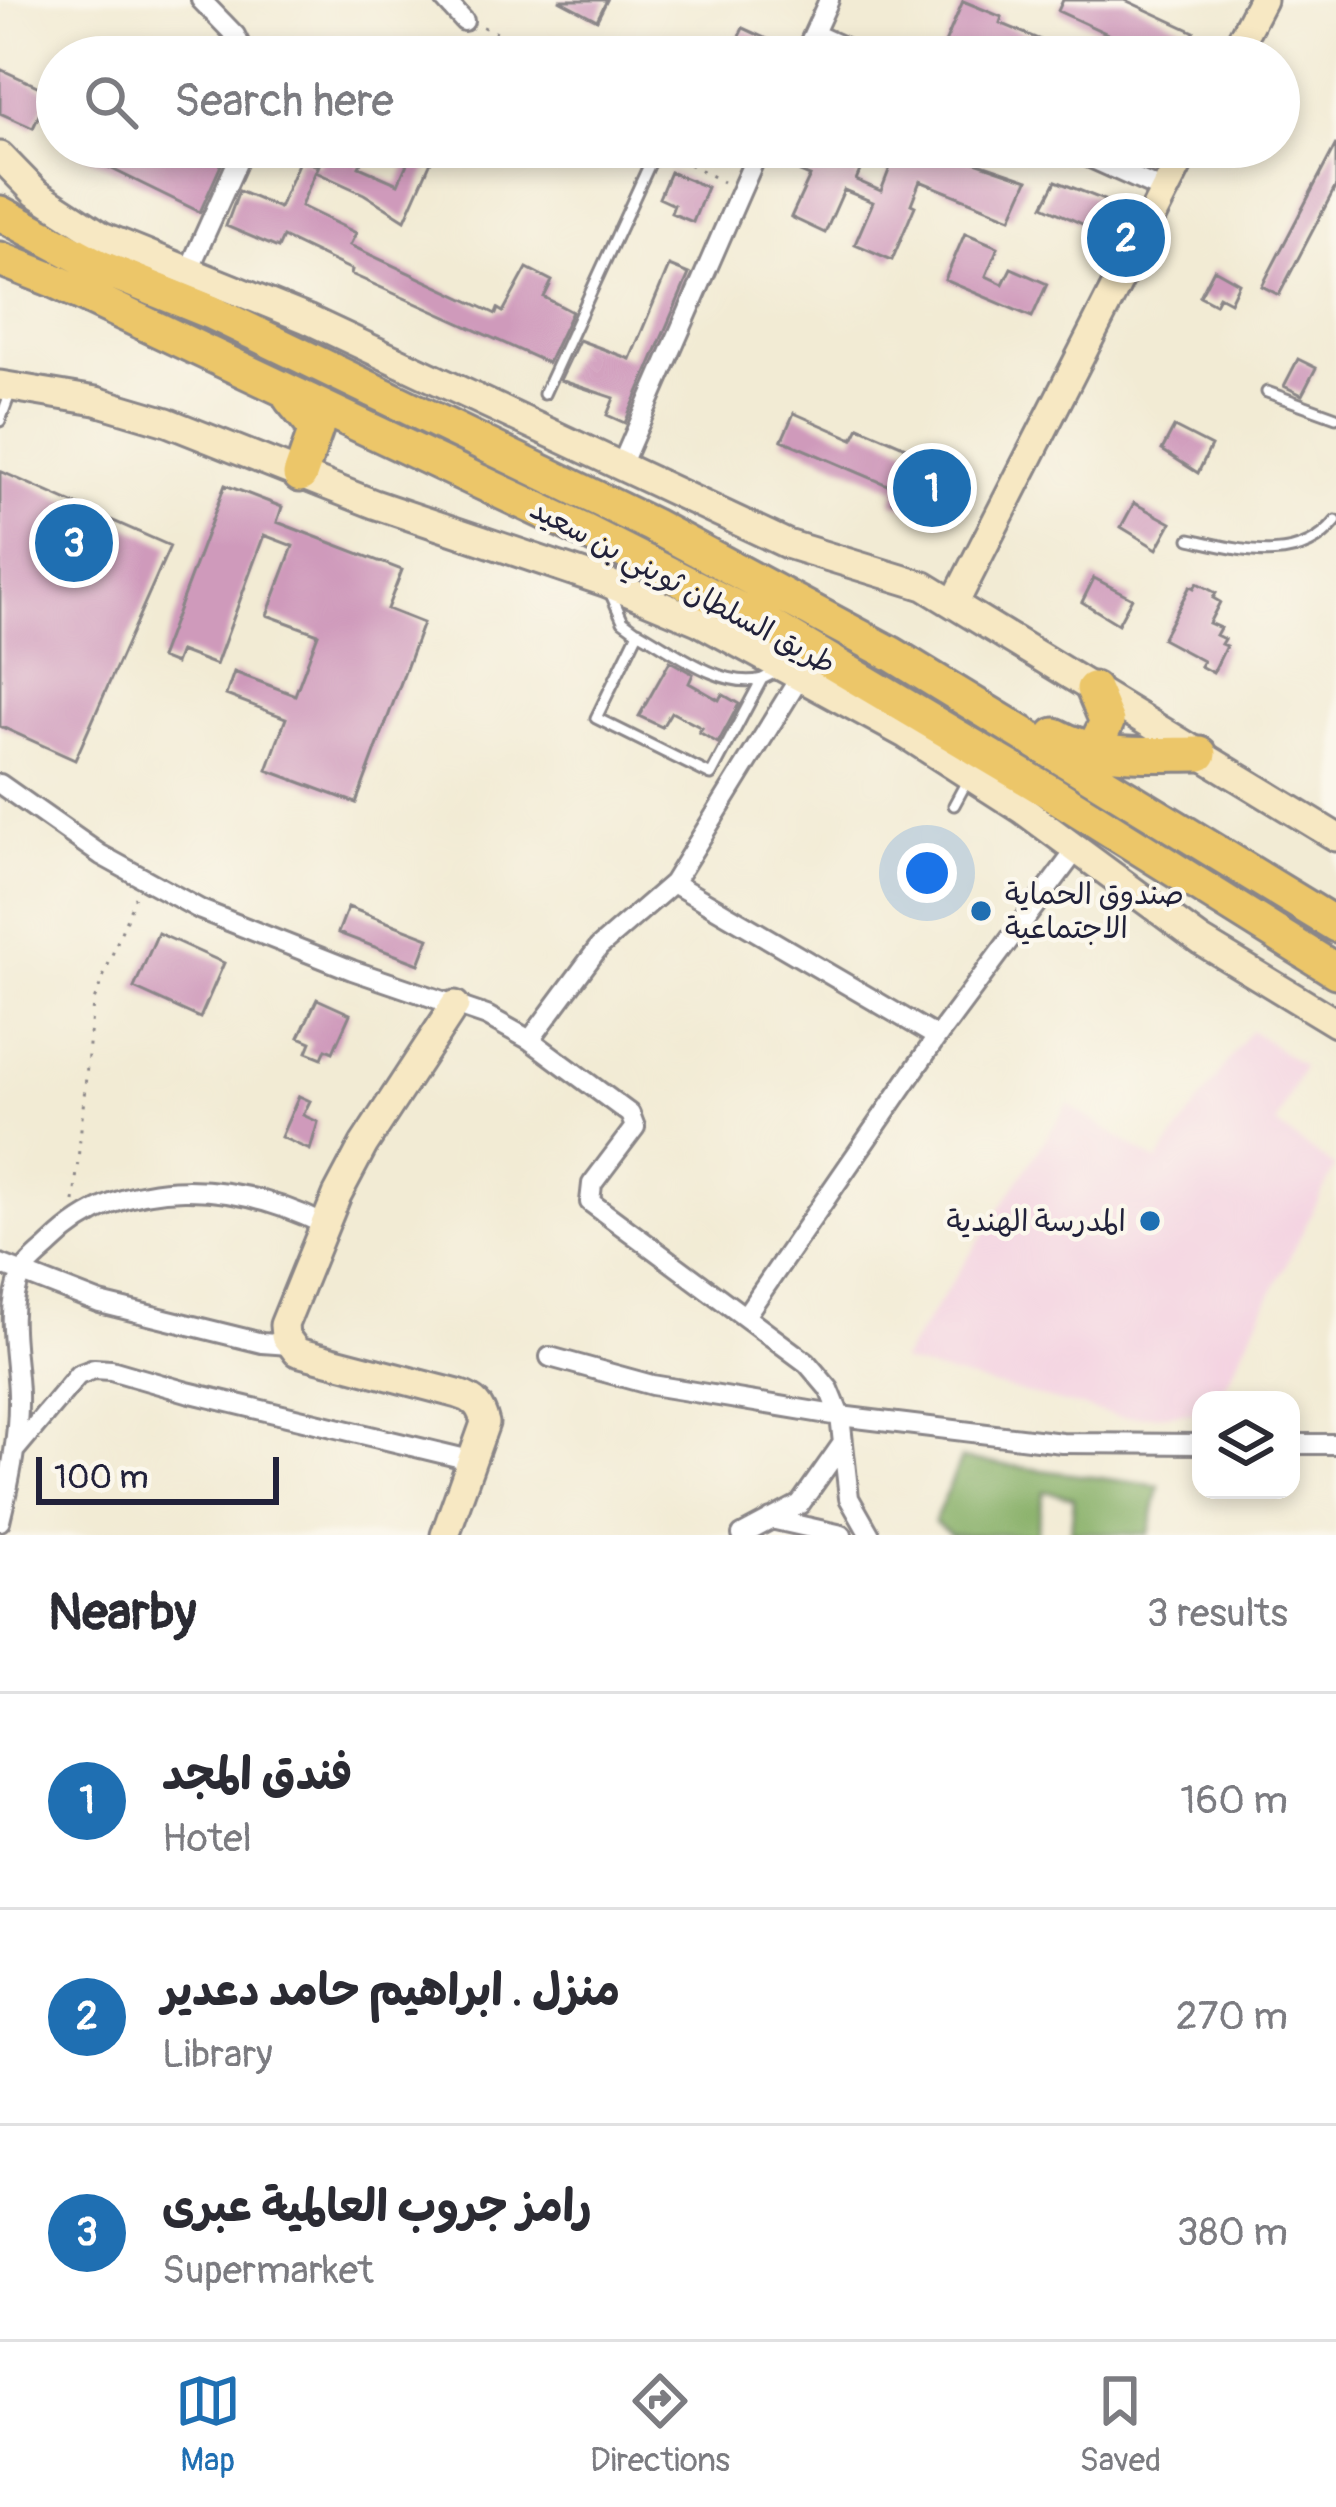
<!DOCTYPE html>
<meta charset="utf-8">
<style>
body{margin:0;font-family:Pangolin,"Playpen Sans Arabic",sans-serif;background:#f7f7f7;color:#2b2b33}
.controls{position:absolute;right:36px;bottom:36px;display:grid;overflow:hidden;border-radius:24px;box-shadow:0 6px 18px #0003}
.controls button{width:108px;height:108px;display:grid;place-items:center;padding:0;border:0;border-bottom:3px solid #e1e1e2;background:#fff;color:#2b2b33;font:60px sans-serif}
.scale{position:absolute;left:36px;bottom:30px;width:243px;box-sizing:border-box;padding-left:12px;border:6px solid #22223b;border-top:0;font-size:33px;line-height:42px;white-space:nowrap;color:#22223b;-webkit-text-stroke:9px #fbf7ec;paint-order:stroke}
.you{position:absolute;left:927px;top:873px;width:42px;height:42px;margin:-30px;border:9px solid #fff;border-radius:50%;background:#1a73e8;box-shadow:0 0 0 18px #1a73e833}
.badge{display:grid;place-items:center;width:78px;height:78px;border-radius:50%;background:#1f6fb2;color:#fff;font-size:39px;font-weight:700}
.pin{position:absolute;translate:-50% -50%;border:6px solid #fff;box-shadow:0 3px 12px #0006}
.list{margin:0;padding:0;list-style:none}
h2{display:flex;justify-content:space-between;align-items:center;height:156px;margin:0;padding:0 48px;font-size:51px}
h2 small{font-size:39px;font-weight:400;color:#7c7c81}
.list li{display:grid;grid-template-columns:78px 1fr auto;gap:36px;align-items:center;box-sizing:border-box;height:216px;padding:0 48px;border-top:3px solid #e1e1e2}
.list b{display:block;font-size:45px;white-space:nowrap}
.list p{margin:0;font-size:39px;white-space:nowrap;color:#7c7c81}
.list em{font-size:39px;font-style:normal;color:#7c7c81}
.icon{flex:none;width:66px;height:66px;fill:none;stroke:currentColor;stroke-width:2;stroke-linecap:round;stroke-linejoin:round}
.map{position:relative;flex:none;width:1336px;height:1535px;overflow:hidden}
.search{position:absolute;background:#fff;box-shadow:0 6px 18px #0003;left:36px;right:36px;top:36px;height:132px;display:flex;align-items:center;gap:30px;box-sizing:border-box;padding:0 42px;border-radius:66px;color:#7c7c81;font-size:45px}
.sheet{height:804px;background:#fff}
nav{display:flex;justify-content:space-around;align-items:center;box-sizing:border-box;height:168px;border-top:3px solid #e1e1e2;background:#fff;font-size:33px;color:#7c7c81}
nav a{display:grid;justify-items:center;gap:6px}
nav .on{color:#1f6fb2}
.map>svg:first-child{display:block}
</style>
<div class="map">
<svg width="1336" height="1535" viewBox="0 0 1336 1535">
<rect width="100%" height="100%" fill="#fbf7ec"/>
<filter id="ink" filterUnits="userSpaceOnUse"><feTurbulence type="fractalNoise" baseFrequency=".00833" numOctaves="2"/><feDisplacementMap in="SourceGraphic" scale="24" xChannelSelector="R" yChannelSelector="G"/><feConvolveMatrix kernelMatrix="1 2 1 2 8 2 1 2 1" color-interpolation-filters="sRGB"/></filter>
<filter id="wash" filterUnits="userSpaceOnUse"><feTurbulence type="fractalNoise" baseFrequency=".004" numOctaves="4" result="noise"/><feDisplacementMap in="SourceGraphic" scale="48" xChannelSelector="R" yChannelSelector="G"/><feGaussianBlur stdDeviation="2.7" result="paint"/><feColorMatrix in="noise" values="0 0 0 0 0 0 0 0 0 0 0 0 0 0 0 0 0 1.4 0 .05"/><feComposite in="paint" operator="in"/></filter>
<g filter="url(#wash)">
<rect width="100%" height="100%" fill="#f2ebd4"/>
<!-- built -->
<path fill="#f3cfe0" d="M1250,1030l53,36 -27,59 59,42 -117,233h-17v12l-81,5 -220,-55 168,-258 89,58z"/>
<!-- forest -->
<path fill="#86af66" stroke="#546850" stroke-width="3" d="M961,1459l198,27 -10,49 -78,-3 3,-34 -30,-7 -8,44h-85l-17,-13z"/>
<g id="blocks">
<!-- building -->
<path fill="#cf9abb" d="M559,0h48l-10,20z
M1063,0h62l69,32 -11,25h-25l-100,-46z
M963,1l39,16 -2,6 43,18 -7,16h-97z
M743,28l35,16 -6,13h-43z
M0,69l50,23 -17,36 -33,-15z
M1336,144v42l-57,109 -17,-9z
M67,147h162l-29,65z
M327,147h41l-9,20 39,17 15,-34 19,9 -27,61 -41,-26 -48,-22z
M810,147h39l18,7 -11,26 25,11 17,-44h22l27,11 2,-5 79,27 -17,38 -91,-37 -9,23 4,2 -23,54 -37,-16 18,-42 -29,-12 -19,43 -34,-16 19,-41 -10,-4z
M300,159l18,7 -17,40 55,27 -6,12 146,69 2,-5 5,3 24,-44 25,13 -8,16 28,15 -24,51 -197,-89 1,-4 -69,-33 -5,11 -52,-22 13,-35 40,17z
M670,172l37,15 -14,35 -22,-9 3,-8 -15,-7z
M1056,181l58,23 -14,28 -57,-26z
M965,233l33,14 -12,29 17,8 8,-16 36,16 -15,33 -87,-37z
M669,266l20,8 -64,149 -18,-8 7,-17 -54,-18 19,-40 51,19z
M1214,269l25,14 -9,19 -11,-6 -4,8 -15,-8z
M1298,359l18,9 -14,27 -18,-9z
M794,413l59,26 6,-12 103,44 -19,51 -51,-20 5,-13 -115,-49z
M1174,427l37,19 -13,27 -36,-23z
M0,471l170,75 -95,214 -75,-34z
M225,485l57,22 -5,15 125,48 -15,39 36,14 -67,180 -89,-33 19,-52 -60,-23 8,-23 61,23 23,-61 -51,-19 26,-69 -29,-11 -48,130 -36,-14 -5,13 -15,-6z
M1134,503l37,20 -14,26 -36,-22z
M1094,578l38,20 -14,26 -36,-22z
M1197,583l19,10 -3,5 7,4 -11,21 11,5 -4,7 8,4 -3,5 5,2 -13,27 -13,-7 3,-5 -41,-22 28,-53 4,2z
M670,661l23,13 -4,9 30,17 3,-6 17,10 -21,39 -19,-11 3,-4 -31,-16 -9,15 -23,-11z
M348,907l81,31 -10,26 -81,-31z
M158,933l66,30 -24,55 -66,-30z
M317,999l33,15 -17,38 -7,-3 -4,9 -15,-6 4,-10 -12,-5z
M299,1096l11,5 -7,14 15,7 -8,28 -29,-13z"/>
</g>
</g>
<g filter="url(#ink)">
<use href="#blocks" fill-opacity="0" stroke="#8a8688" stroke-width="3"/>
<g fill="none" stroke-linecap="round" stroke-linejoin="round">
<defs>
<path id="lane" d="M1267,392l69,25
M544,394l113,-246
M0,421l11,-30
M1190,539c50,11 109,29 146,-18
M610,592l13,29 15,11 -42,86 115,57 51,-96 18,-9
M638,631c35,19 84,59 124,48
M954,805l13,-24"/>
<path id="street" d="M201,0l34,35 11,22
M445,0l19,21
M814,34l51,23
M803,57l26,-57
M1066,147l98,44
M188,272l56,-125
M620,468l140,-321
M0,784l101,71 100,55 151,60 135,46 43,24 100,74 5,13 -43,57 -2,18 217,161 22,26 11,27 9,82 21,37
M673,883l264,154
M530,1040l69,-93 74,-64 127,-206
M0,1264l100,39 162,40 28,2
M745,1316l192,-279 140,-188
M550,1357l102,28 188,31 222,27 139,1
M1291,1444h45
M15,1450l63,-75 16,-6 17,1 76,22 283,68
M771,1519l71,16
M0,1521c10,-42 19,-84 18,-127 -1,-38 -13,-82 3,-118 5,-12 22,-24 31,-33 75,-74 187,-61 273,-18
M742,1535l58,-31 43,-61"/>
<path id="secondary" d="M1232,57l30,-57
M0,156l36,37 66,43 205,83 480,225 137,42 412,251
M0,385l96,16 71,21 207,82 231,78 93,39 207,113 118,76 178,131 135,82
M955,602l232,-455
M445,1535l40,-112c-4,-17 -10,-24 -27,-29l-161,-42 -12,-16 -1,-11 53,-130 27,-51 91,-139"/>
<path id="highway" d="M0,213l100,54 111,45 441,213 240,129 444,271
M0,259l55,22 529,250 178,90 293,174 281,176
M291,399l25,30 -16,46
M1055,735c44,25 97,19 145,19
M1093,750l14,-28 -14,-33"/>
</defs>
<!-- lane casing -->
<use href="#lane" stroke="#8a8688" stroke-width="15"/>
<!-- street casing -->
<use href="#street" stroke="#8a8688" stroke-width="24"/>
<!-- secondary casing -->
<use href="#secondary" stroke="#8a8688" stroke-width="33"/>
<!-- highway casing -->
<use href="#highway" stroke="#8a8688" stroke-width="39"/>
<!-- path -->
<path stroke="#8a8688" stroke-width="3" stroke-dasharray="3 9" stroke-linecap="butt" d="M483,27l70,30
M668,153l55,29
M74,1202l19,-199 42,-106"/>
<!-- lane -->
<use href="#lane" stroke="#fff" stroke-width="9"/>
<!-- street -->
<use href="#street" stroke="#fff" stroke-width="18"/>
<!-- secondary -->
<use href="#secondary" stroke="#f7e8c3" stroke-width="27"/>
<!-- highway -->
<use href="#highway" stroke="#ecc669" stroke-width="33"/>
</g>
</g>
<!-- markers -->
<g fill="#1f6fb2" stroke="#fbf7ec" stroke-width="4.5">
<circle cx="981" cy="911" r="12"/>
<circle cx="1150" cy="1221" r="12"/>
</g>
<g text-anchor="middle" stroke-width="9" stroke-linejoin="round" paint-order="stroke">
<!-- street labels -->
<g font-size="30" fill="#22223b" stroke="#fbf7ec">
<text transform="translate(683 586) rotate(28)" y="10">طريق السلطان ثويني بن سعيد</text>
</g>
<!-- poi labels -->
<g font-size="30" fill="#22223b" stroke="#fbf7ec" text-anchor="start">
<text x="1005" y="904">صندوق الحماية<tspan x="1005" dy="34">الاجتماعية</tspan></text>
<text x="1126" y="1231" text-anchor="end">المدرسة الهندية</text>
</g>
</g>
</svg>
<div class="controls">
<button><svg class="icon" aria-label="layers" viewBox="0 0 24 24"><path d="M12 4l9 5-9 5-9-5zM3 14l9 5 9-5"/></svg></button>
</div>
<div class="scale">100 m</div>
<div class="you"></div>
<div class="pin badge" style="left:932px;top:488px">1</div>
<div class="pin badge" style="left:1126px;top:238px">2</div>
<div class="pin badge" style="left:74px;top:543px">3</div>
<div class="search"><svg class="icon" aria-label="search" viewBox="0 0 24 24"><circle cx="10" cy="10" r="6"/><path d="M15 15l6 6"/></svg>Search here</div>
</div>
<section class="sheet">
<h2>Nearby<small>3 results</small></h2>
<ul class="list">
<li><span class="badge">1</span><div><b>فندق المجد</b><p>Hotel</p></div><em>160 m</em></li>
<li><span class="badge">2</span><div><b>منزل . ابراهيم حامد دعدير</b><p>Library</p></div><em>270 m</em></li>
<li><span class="badge">3</span><div><b>رامز جروب العالمية عبرى</b><p>Supermarket</p></div><em>380 m</em></li>
</ul>
</section>
<nav>
<a class="on"><svg class="icon" aria-label="map" viewBox="0 0 24 24"><path d="M3 6l6-2 6 2 6-2v14l-6 2-6-2-6 2zM9 4v14M15 6v14"/></svg>Map</a>
<a><svg class="icon" aria-label="directions" viewBox="0 0 24 24"><path d="M12 3l9 9-9 9-9-9zM9 14v-3h6M13 9l2 2-2 2"/></svg>Directions</a>
<a><svg class="icon" aria-label="saved" viewBox="0 0 24 24"><path d="M7 4h10v16l-5-4-5 4z"/></svg>Saved</a>
</nav>
